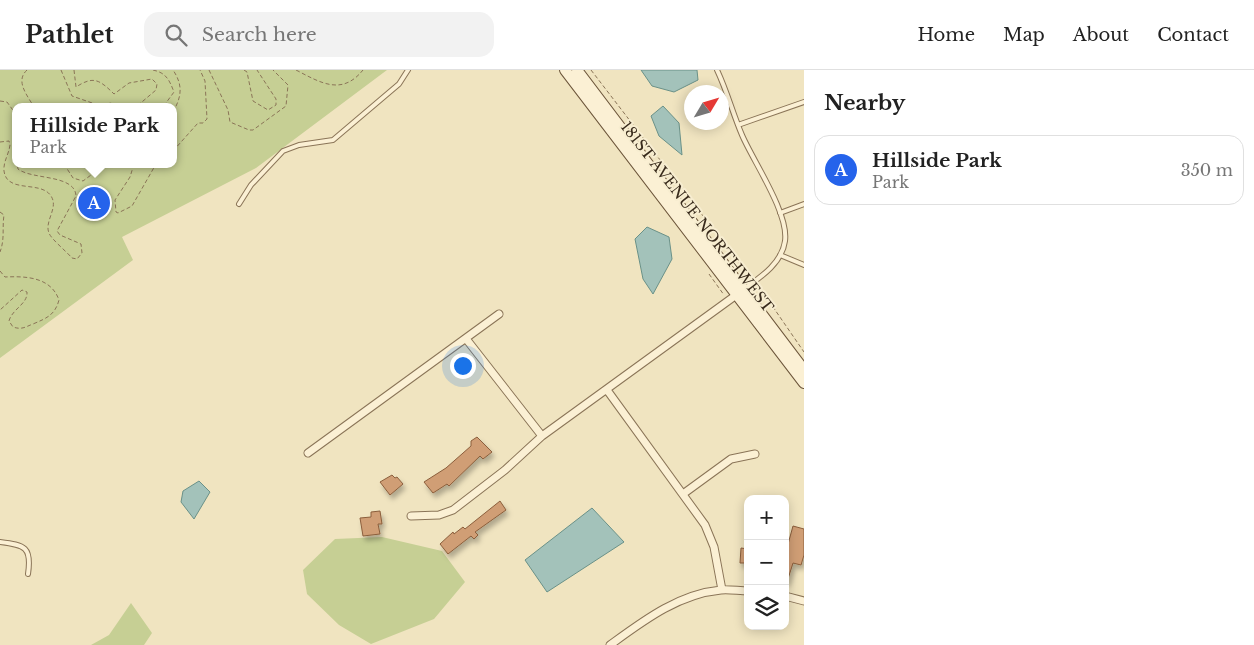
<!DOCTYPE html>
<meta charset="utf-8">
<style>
body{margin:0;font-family:"Libre Baskerville",serif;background:#f2f2f2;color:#222}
.controls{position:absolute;right:15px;bottom:15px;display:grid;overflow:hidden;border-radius:10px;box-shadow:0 2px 12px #0003}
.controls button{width:45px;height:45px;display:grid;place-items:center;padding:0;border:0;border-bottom:1px solid #e0e0e0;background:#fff;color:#222;font:25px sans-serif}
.compass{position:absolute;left:684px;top:15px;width:45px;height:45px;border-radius:50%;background:#fff;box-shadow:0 2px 12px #0003;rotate:52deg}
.you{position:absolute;left:462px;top:295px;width:18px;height:18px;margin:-12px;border:4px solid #fff;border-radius:50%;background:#1a73e8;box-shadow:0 0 0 8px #1a73e833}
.badge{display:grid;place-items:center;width:32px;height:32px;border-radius:50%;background:#2563eb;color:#fff;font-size:16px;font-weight:700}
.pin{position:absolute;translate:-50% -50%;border:2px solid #fff;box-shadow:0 1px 5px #0006}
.popup{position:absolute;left:12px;top:33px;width:165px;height:65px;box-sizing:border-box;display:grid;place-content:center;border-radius:10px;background:#fff;filter:drop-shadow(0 1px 4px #0005);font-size:16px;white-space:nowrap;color:#767676}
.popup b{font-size:19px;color:#222}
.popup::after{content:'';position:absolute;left:50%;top:100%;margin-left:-10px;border:10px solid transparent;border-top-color:#fff}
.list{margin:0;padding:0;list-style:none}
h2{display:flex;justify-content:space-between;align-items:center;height:65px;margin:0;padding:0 20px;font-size:21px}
h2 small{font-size:16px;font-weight:400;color:#767676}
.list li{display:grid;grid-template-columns:32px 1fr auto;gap:15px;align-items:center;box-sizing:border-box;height:70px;margin:0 10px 10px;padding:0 10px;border:1px solid #e0e0e0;border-radius:15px}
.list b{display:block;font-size:19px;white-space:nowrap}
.list p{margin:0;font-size:16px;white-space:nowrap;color:#767676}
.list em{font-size:16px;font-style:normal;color:#767676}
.icon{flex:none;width:28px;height:28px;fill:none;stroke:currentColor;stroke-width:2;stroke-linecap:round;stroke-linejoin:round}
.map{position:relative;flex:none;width:804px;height:575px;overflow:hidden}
header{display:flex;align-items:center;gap:30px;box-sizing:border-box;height:70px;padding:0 25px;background:#fff;border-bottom:1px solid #e0e0e0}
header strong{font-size:24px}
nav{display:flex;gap:28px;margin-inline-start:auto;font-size:18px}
.search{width:350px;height:45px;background:#f2f2f2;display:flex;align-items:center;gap:12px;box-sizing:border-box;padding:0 18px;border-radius:15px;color:#767676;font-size:19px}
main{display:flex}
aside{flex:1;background:#fff}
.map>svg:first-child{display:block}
</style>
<header>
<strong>Pathlet</strong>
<div class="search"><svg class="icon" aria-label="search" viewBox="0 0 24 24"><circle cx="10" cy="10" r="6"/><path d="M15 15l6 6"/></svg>Search here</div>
<nav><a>Home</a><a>Map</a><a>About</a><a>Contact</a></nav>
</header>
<main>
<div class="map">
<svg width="804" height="575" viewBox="0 0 804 575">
<defs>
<filter id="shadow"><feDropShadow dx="2.5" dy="4.5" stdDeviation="2.5" flood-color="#0004"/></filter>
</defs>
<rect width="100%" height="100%" fill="#f0e4c0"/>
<!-- green -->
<path fill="#c6cf94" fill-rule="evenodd" d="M0,0h387l-131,98 -134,69 11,23 -133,98zM15,37h158v57h-158z
M382,467l60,14 23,31 -31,37 -63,25 -32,-19 -32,-31 -4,-24 32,-31z
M131,533l21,30 -8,12h-53l18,-10z"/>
<!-- water -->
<path fill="#a3c2ba" stroke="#6a9188" d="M641,0h56l1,10 -24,12 -22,-6z
M663,36l16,17 3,32 -23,-19 -8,-20z
M647,157l22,10 3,22 -19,35 -10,-15 -8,-40z
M199,411l11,11 -16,27 -13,-17 2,-11z
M592,438l32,34 -77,50 -22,-32z"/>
<!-- building -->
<path fill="#d09e74" stroke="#8b5e3c" filter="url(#shadow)" d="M477,367l15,15 -9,7 -3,-3 -31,30 -2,-2 -14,9 -9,-11 22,-14 25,-22v-5z
M392,405l3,3 2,-1 6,7 -13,11 -10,-13z
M500,431l6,9 -31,22 3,3 -4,4 -3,-3 -23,18 -8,-10 13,-12 1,2 9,-7 2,2z
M380,441l2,13h-4l2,10 -17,2 -3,-18 11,-1v-5z
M793,456l11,3v26l-3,10 -8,-2 -6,19h-2v-27z
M741,478l7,1v14h-8z"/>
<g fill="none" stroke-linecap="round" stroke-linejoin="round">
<defs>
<path id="lane" d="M717,0c10,21 16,44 25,65 11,26 47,78 43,106 -3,22 -24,36 -41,48
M738,55l66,-23
M239,134l12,-19 32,-34 16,-6 34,-5 66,-56 9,-14
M780,143l24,-9
M780,185l24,10
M0,472c25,3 32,5 28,32"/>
<path id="street" d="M467,270l75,96
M607,320l98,135 9,22 8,43
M308,383l191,-139
M683,424l48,-35 24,-5
M411,446l28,-1 14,-5 52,-40 37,-34 197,-143
M785,526l19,5
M610,575c33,-24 68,-51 111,-55 8,-1 18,1 27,1"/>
<path id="secondary" d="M565,0l239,313
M577,0l227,300"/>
</defs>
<!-- lane casing -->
<use href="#lane" stroke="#8a7457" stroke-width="6"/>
<!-- street casing -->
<use href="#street" stroke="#8a7457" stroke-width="9"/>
<!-- secondary casing -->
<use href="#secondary" stroke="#6c553a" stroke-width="12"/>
<!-- path -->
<path stroke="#8a7457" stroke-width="1" stroke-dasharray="4 2.5" stroke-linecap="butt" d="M27,0c-12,11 0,25 7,37
M61,0l11,26 26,9 14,-2 11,4
M74,0l2,17c17,-11 23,-8 38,7l15,-11 23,-4 5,5 -1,6 -20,17
M153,0c13,3 16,9 21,22l-11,15
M209,0l19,40 2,12 19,8h4l33,-24 2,-21 -15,-15
M244,0l3,2 6,29 15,9 8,-5v-6l-19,-29
M296,0c25,13 46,26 67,0
M591,0l159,207
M0,31l7,1 8,11
M173,42c9,-16 10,-27 0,-42
M0,72l9,-1 1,4c-1,9 -7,17 -6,26 3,23 37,9 47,25 8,12 -7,25 -2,37 2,6 17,18 23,25l5,1 5,-6 -1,-9 -21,-9 -3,-4 19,-35c-1,-22 -44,-16 -58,-27l-1,-5
M173,81l25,-28h5l4,-4 -2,-38 -5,-11
M64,94l9,14 10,3 12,-9 6,-8
M134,94l-4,13 -15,23 1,12 2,1 14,-7 24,-42
M0,142l4,3c-2,13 1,24 -4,37
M0,201l5,6c21,-1 46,0 54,23 -4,15 -12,18 -26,24 -8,3 -11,6 -20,3l-4,-6c3,-12 19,-17 18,-29l-5,-2 -22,20
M709,204l15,21
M756,217l6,4 42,61"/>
<!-- lane -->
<use href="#lane" stroke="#fbf0d4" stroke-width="4"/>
<!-- street -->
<use href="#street" stroke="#fbf0d4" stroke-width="7"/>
<!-- secondary -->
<use href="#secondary" stroke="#fbf0d4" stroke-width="10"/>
</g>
<g text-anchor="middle" stroke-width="4" stroke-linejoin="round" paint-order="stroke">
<!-- street labels -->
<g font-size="15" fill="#392b1c" stroke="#f7edd0">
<text transform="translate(697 147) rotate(52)" y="5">181ST AVENUE NORTHWEST</text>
</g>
</g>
</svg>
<div class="controls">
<button>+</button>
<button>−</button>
<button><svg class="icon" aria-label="layers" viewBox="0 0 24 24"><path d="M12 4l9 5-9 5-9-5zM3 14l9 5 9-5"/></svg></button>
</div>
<svg class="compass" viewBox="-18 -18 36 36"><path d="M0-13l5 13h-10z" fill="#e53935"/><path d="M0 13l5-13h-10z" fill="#767676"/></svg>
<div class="you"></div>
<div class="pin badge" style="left:94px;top:133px">A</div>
<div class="popup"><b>Hillside Park</b>Park</div>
</div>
<aside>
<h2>Nearby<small></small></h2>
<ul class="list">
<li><span class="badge">A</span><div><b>Hillside Park</b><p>Park</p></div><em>350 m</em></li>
</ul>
</aside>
</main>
